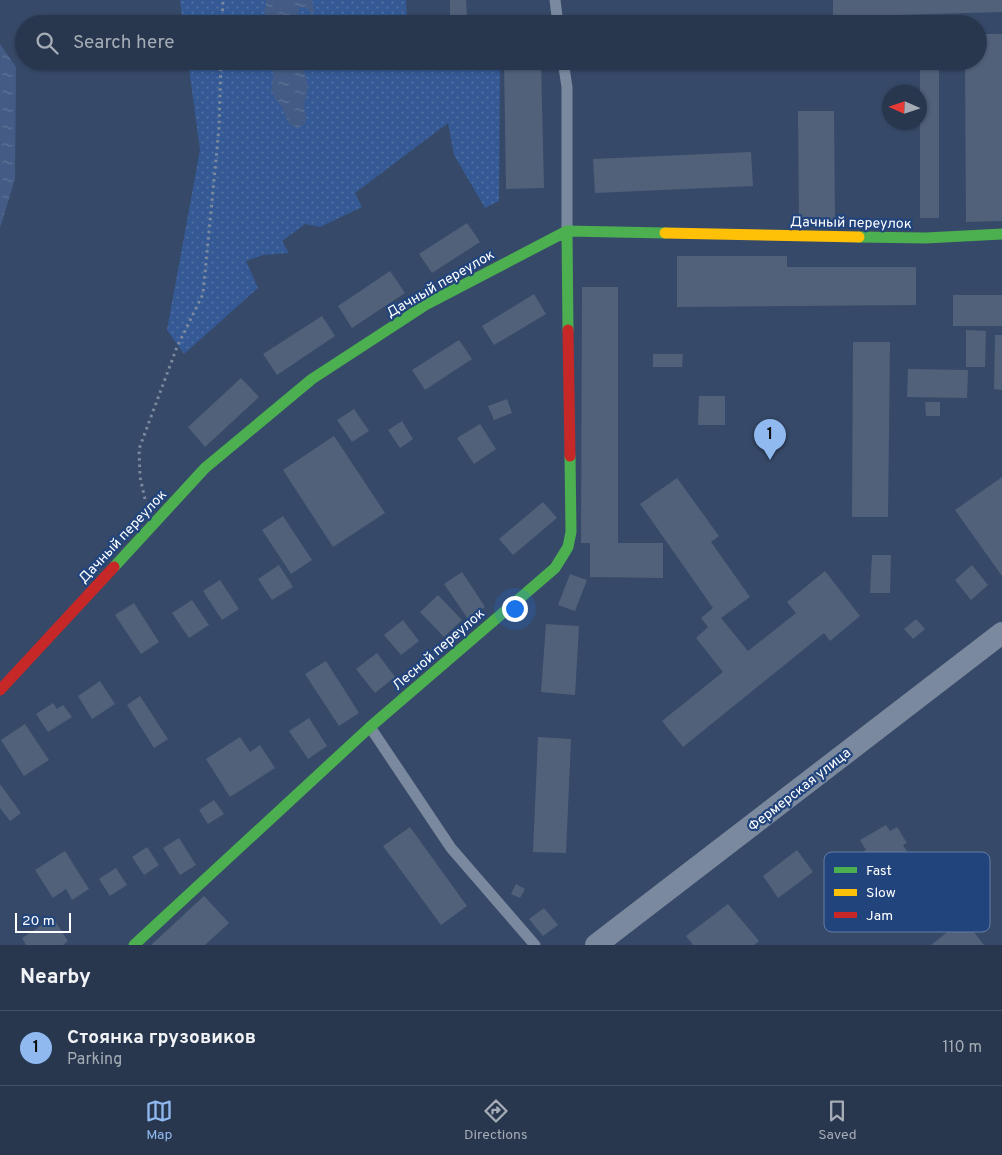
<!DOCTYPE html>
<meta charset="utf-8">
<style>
body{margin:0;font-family:Overpass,sans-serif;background:#344258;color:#f1f3f6}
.compass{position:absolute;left:882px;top:85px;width:45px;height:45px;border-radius:50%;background:#28374e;box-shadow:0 1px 4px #0004;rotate:273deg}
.scale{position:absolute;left:15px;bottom:12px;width:56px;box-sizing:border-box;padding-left:5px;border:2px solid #fff;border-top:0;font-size:14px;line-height:18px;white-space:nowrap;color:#fff;-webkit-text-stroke:4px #21447d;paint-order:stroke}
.you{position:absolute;left:514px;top:608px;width:18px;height:18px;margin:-12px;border:4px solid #fff;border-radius:50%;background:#1a73e8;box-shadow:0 0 0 8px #1a73e833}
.badge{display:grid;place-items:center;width:32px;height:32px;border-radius:50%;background:#90b9f0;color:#111;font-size:16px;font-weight:700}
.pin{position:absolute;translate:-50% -41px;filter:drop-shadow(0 1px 2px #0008)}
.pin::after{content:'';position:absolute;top:26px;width:18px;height:15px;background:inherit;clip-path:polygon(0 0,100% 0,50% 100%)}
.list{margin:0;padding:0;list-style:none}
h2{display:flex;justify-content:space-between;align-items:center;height:65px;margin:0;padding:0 20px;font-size:21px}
h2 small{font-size:16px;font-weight:400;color:#a5acb6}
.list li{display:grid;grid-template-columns:32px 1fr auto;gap:15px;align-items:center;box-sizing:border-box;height:75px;padding:0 20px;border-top:1px solid #445166}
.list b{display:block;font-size:19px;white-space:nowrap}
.list p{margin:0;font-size:16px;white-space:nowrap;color:#a5acb6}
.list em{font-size:16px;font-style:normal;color:#a5acb6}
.icon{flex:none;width:28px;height:28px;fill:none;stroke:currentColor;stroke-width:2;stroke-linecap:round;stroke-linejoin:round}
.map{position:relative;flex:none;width:1002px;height:945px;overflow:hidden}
.search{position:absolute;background:#28374e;box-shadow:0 1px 4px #0004;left:15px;right:15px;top:15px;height:55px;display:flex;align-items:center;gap:12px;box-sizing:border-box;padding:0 18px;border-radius:28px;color:#a5acb6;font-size:19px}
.sheet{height:140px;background:#28374e}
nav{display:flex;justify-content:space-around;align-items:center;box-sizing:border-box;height:70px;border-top:1px solid #445166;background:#28374e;font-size:14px;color:#a5acb6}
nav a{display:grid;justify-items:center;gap:2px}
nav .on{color:#90b9f0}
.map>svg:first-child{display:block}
</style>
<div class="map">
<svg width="1002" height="945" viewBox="0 0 1002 945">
<defs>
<pattern id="green-dots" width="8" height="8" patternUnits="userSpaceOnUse" patternTransform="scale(1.25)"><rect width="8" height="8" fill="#345994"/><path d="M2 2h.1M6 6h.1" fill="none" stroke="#5272a4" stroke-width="1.8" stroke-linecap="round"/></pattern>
<pattern id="water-ripples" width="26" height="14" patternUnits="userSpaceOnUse" patternTransform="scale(1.25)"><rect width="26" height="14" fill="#445c85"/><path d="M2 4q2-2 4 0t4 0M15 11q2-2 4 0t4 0" fill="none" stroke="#607497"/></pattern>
</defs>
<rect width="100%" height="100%" fill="#364968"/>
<!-- green -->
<path fill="url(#green-dots)" d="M180,0h226l1,24h-224z
M188,61h312l-1,140 -14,7 -31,-53 -6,-32 -93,70 7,14 -42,20 -15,-3 -23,17 7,12 -26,2 -17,6 12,27 -74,66 -17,-24 33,-180z"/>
<!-- water -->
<path fill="url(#water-ripples)" d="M266,0h46l2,10 -2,5 -5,-7 -7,-1 -3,8v9h-34z
M0,44l16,23 -1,112 -15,49z
M270,61h31l7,24 -4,22 2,10 -1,7 -7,4 -7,-2 -6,-10 -2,-8 -6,-7 -6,-10 2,-12v-10z"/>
<!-- building -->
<path fill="#52617a" d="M450,0h16l1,16h-17z
M833,0h169v12l-169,5z
M731,20v4h-139v-2z
M978,34h24v187l-36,1 -1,-161h13z
M504,61h37l3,127 -38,1z
M920,61h19v157h-19z
M798,111h36l1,111h-36z
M751,152l2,34 -158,7 -2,-34z
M467,223l13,19 -48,31 -13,-19z
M677,256h110v11h129v38l-239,2z
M390,271l15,22 -53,35 -14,-22z
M582,287h36v256h45v35l-73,-1v-34h-9z
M534,294l12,20 -52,31 -12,-19z
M953,295h49v31h-49z
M322,316l13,20 -58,39 -14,-21z
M966,330l20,1 -1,36h-19z
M995,335h7v55l-8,-1z
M459,340l13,19 -47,31 -13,-20z
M853,342h37l-2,175h-36z
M653,354h30l-1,13h-29z
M908,369l60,1 -1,28 -60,-1z
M241,378l18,19 -54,50 -17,-20z
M699,396h26v29h-27z
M507,399l5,14 -18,7 -6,-14z
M925,402h15v14h-14z
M354,409l15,22 -17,11 -15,-22z
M402,421l11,18 -13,9 -12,-18z
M480,424l16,25 -22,15 -17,-26z
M334,436l51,77 -52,34 -50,-77z
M1002,477v99l-47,-66z
M677,478l42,58 -8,6 39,55 -29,21 27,33 48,-38 -9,-11 38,-31 35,45 -30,25 -6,-8 -141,114 -21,-26 61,-49 -27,-34 12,-11 -7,-9 12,-10 -73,-104z
M543,502l14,16 -44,37 -14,-16z
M283,516l29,44 -21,14 -29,-44z
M872,555h19l-1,38h-20z
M279,565l14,22 -21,13 -14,-21z
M972,565l16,20 -17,15 -16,-20z
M462,572l23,35 -17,12 -24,-35z
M570,574l17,6 -12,31 -17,-6z
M220,580l19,29 -17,11 -19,-29z
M438,595l24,25 -18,17 -24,-25z
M192,600l17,25 -20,13 -17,-25z
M134,603l25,39 -18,12 -26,-39z
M916,619l9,10 -12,10 -9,-10z
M403,620l16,21 -18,14 -17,-20z
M546,624l33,2 -4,69 -34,-3z
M377,653l18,24 -20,16 -19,-24z
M326,661l33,52 -20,13 -34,-52z
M100,681l15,23 -23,15 -14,-23z
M140,696l28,43 -14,9 -27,-43z
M53,703l4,6 6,-4 9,12 -24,15 -12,-18z
M309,718l18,28 -19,13 -19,-28z
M25,724l24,36 -25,16 -23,-36z
M240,737l10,15 10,-7 15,23 -45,29 -24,-38z
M538,737l33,2 -5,114 -33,-1z
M0,784l21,29 -11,8 -10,-13z
M214,800l10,14 -16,10 -9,-14z
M886,825l4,6 7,-4 10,16 -4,2 7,11 -32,20 -4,-7 -5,3 -11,-18 8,-4 -6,-10z
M410,827l57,79 -26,19 -58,-79z
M179,838l17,27 -16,10 -17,-27z
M147,847l12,18 -15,10 -12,-18z
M797,850l16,22 -35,26 -15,-22z
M65,851l24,38 -17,11 -6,-11 -13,9 -18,-28z
M116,868l11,17 -17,11 -11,-17z
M516,884l9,5 -5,9 -9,-4z
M204,896l25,27 -24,22h-54z
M728,904l31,37 -5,4h-61l-7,-9z
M544,908l14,17 -15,11 -14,-17z
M53,918l15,23 -5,4h-37l-4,-7z
M964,919l20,26h-53z"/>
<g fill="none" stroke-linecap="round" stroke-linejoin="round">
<!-- path -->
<path stroke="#7b899f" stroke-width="3" stroke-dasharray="2.5 4" stroke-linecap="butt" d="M222,24l1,-24
M145,499l-5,-22 -1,-28 38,-102 26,-53 16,-166 2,-67"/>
<!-- lane -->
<path stroke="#7b899f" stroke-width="11" d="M555,0l3,24
M563,61l4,26v144
M370,727l81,121 84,97"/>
<!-- street -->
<path stroke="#7b899f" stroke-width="22" d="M596,945l406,-312"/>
<!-- fast -->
<path stroke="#4caf50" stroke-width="11" d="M567,231l1,99
M859,237l67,1 76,-4
M114,567l91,-99 107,-89 115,-75 140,-73 98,2
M134,945l236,-218 185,-159 13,-21 3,-15 -1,-76"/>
<!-- slow -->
<path stroke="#ffc107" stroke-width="11" d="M665,233l194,4"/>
<!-- jam -->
<path stroke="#c62828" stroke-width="11" d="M568,330l2,126
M0,690l114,-123"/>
</g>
<g text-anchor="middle" stroke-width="4.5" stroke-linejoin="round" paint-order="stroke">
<!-- street labels -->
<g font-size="14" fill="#fff" stroke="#21447d">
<text transform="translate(851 222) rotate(1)" y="5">Дачный переулок</text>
<text transform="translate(440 283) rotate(-30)" y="5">Дачный переулок</text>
<text transform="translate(122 536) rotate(-47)" y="5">Дачный переулок</text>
<text transform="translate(438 649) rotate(-41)" y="5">Лесной переулок</text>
<text transform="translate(799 789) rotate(-38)" y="5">Фермерская улица</text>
</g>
</g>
<!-- legend -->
<rect x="824" y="852" width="166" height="80" rx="8" fill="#21447d" stroke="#647ca4" stroke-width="1"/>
<rect x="834" y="867" width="23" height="6" fill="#4caf50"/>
<rect x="834" y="889" width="23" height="7" fill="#ffc107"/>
<rect x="834" y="912" width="23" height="6" fill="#c62828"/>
<g font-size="14" fill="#fff">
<text x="866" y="875">Fast</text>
<text x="866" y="897">Slow</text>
<text x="866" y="920">Jam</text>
</g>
</svg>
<svg class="compass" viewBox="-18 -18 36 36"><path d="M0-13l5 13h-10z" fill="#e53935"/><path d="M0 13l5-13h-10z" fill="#a5acb6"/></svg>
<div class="scale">20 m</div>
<div class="you"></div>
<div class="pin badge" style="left:770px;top:460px">1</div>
<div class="search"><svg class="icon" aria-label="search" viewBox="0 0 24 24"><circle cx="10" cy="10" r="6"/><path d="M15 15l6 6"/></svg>Search here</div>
</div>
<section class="sheet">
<h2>Nearby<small></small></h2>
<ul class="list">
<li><span class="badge">1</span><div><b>Стоянка грузовиков</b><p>Parking</p></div><em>110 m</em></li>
</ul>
</section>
<nav>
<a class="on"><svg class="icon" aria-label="map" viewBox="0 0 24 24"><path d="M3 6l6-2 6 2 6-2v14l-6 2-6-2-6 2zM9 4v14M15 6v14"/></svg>Map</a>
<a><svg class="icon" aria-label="directions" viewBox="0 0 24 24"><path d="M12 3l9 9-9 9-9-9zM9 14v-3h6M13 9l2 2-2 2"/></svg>Directions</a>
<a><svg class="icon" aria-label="saved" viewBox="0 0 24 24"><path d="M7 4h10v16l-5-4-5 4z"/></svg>Saved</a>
</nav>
